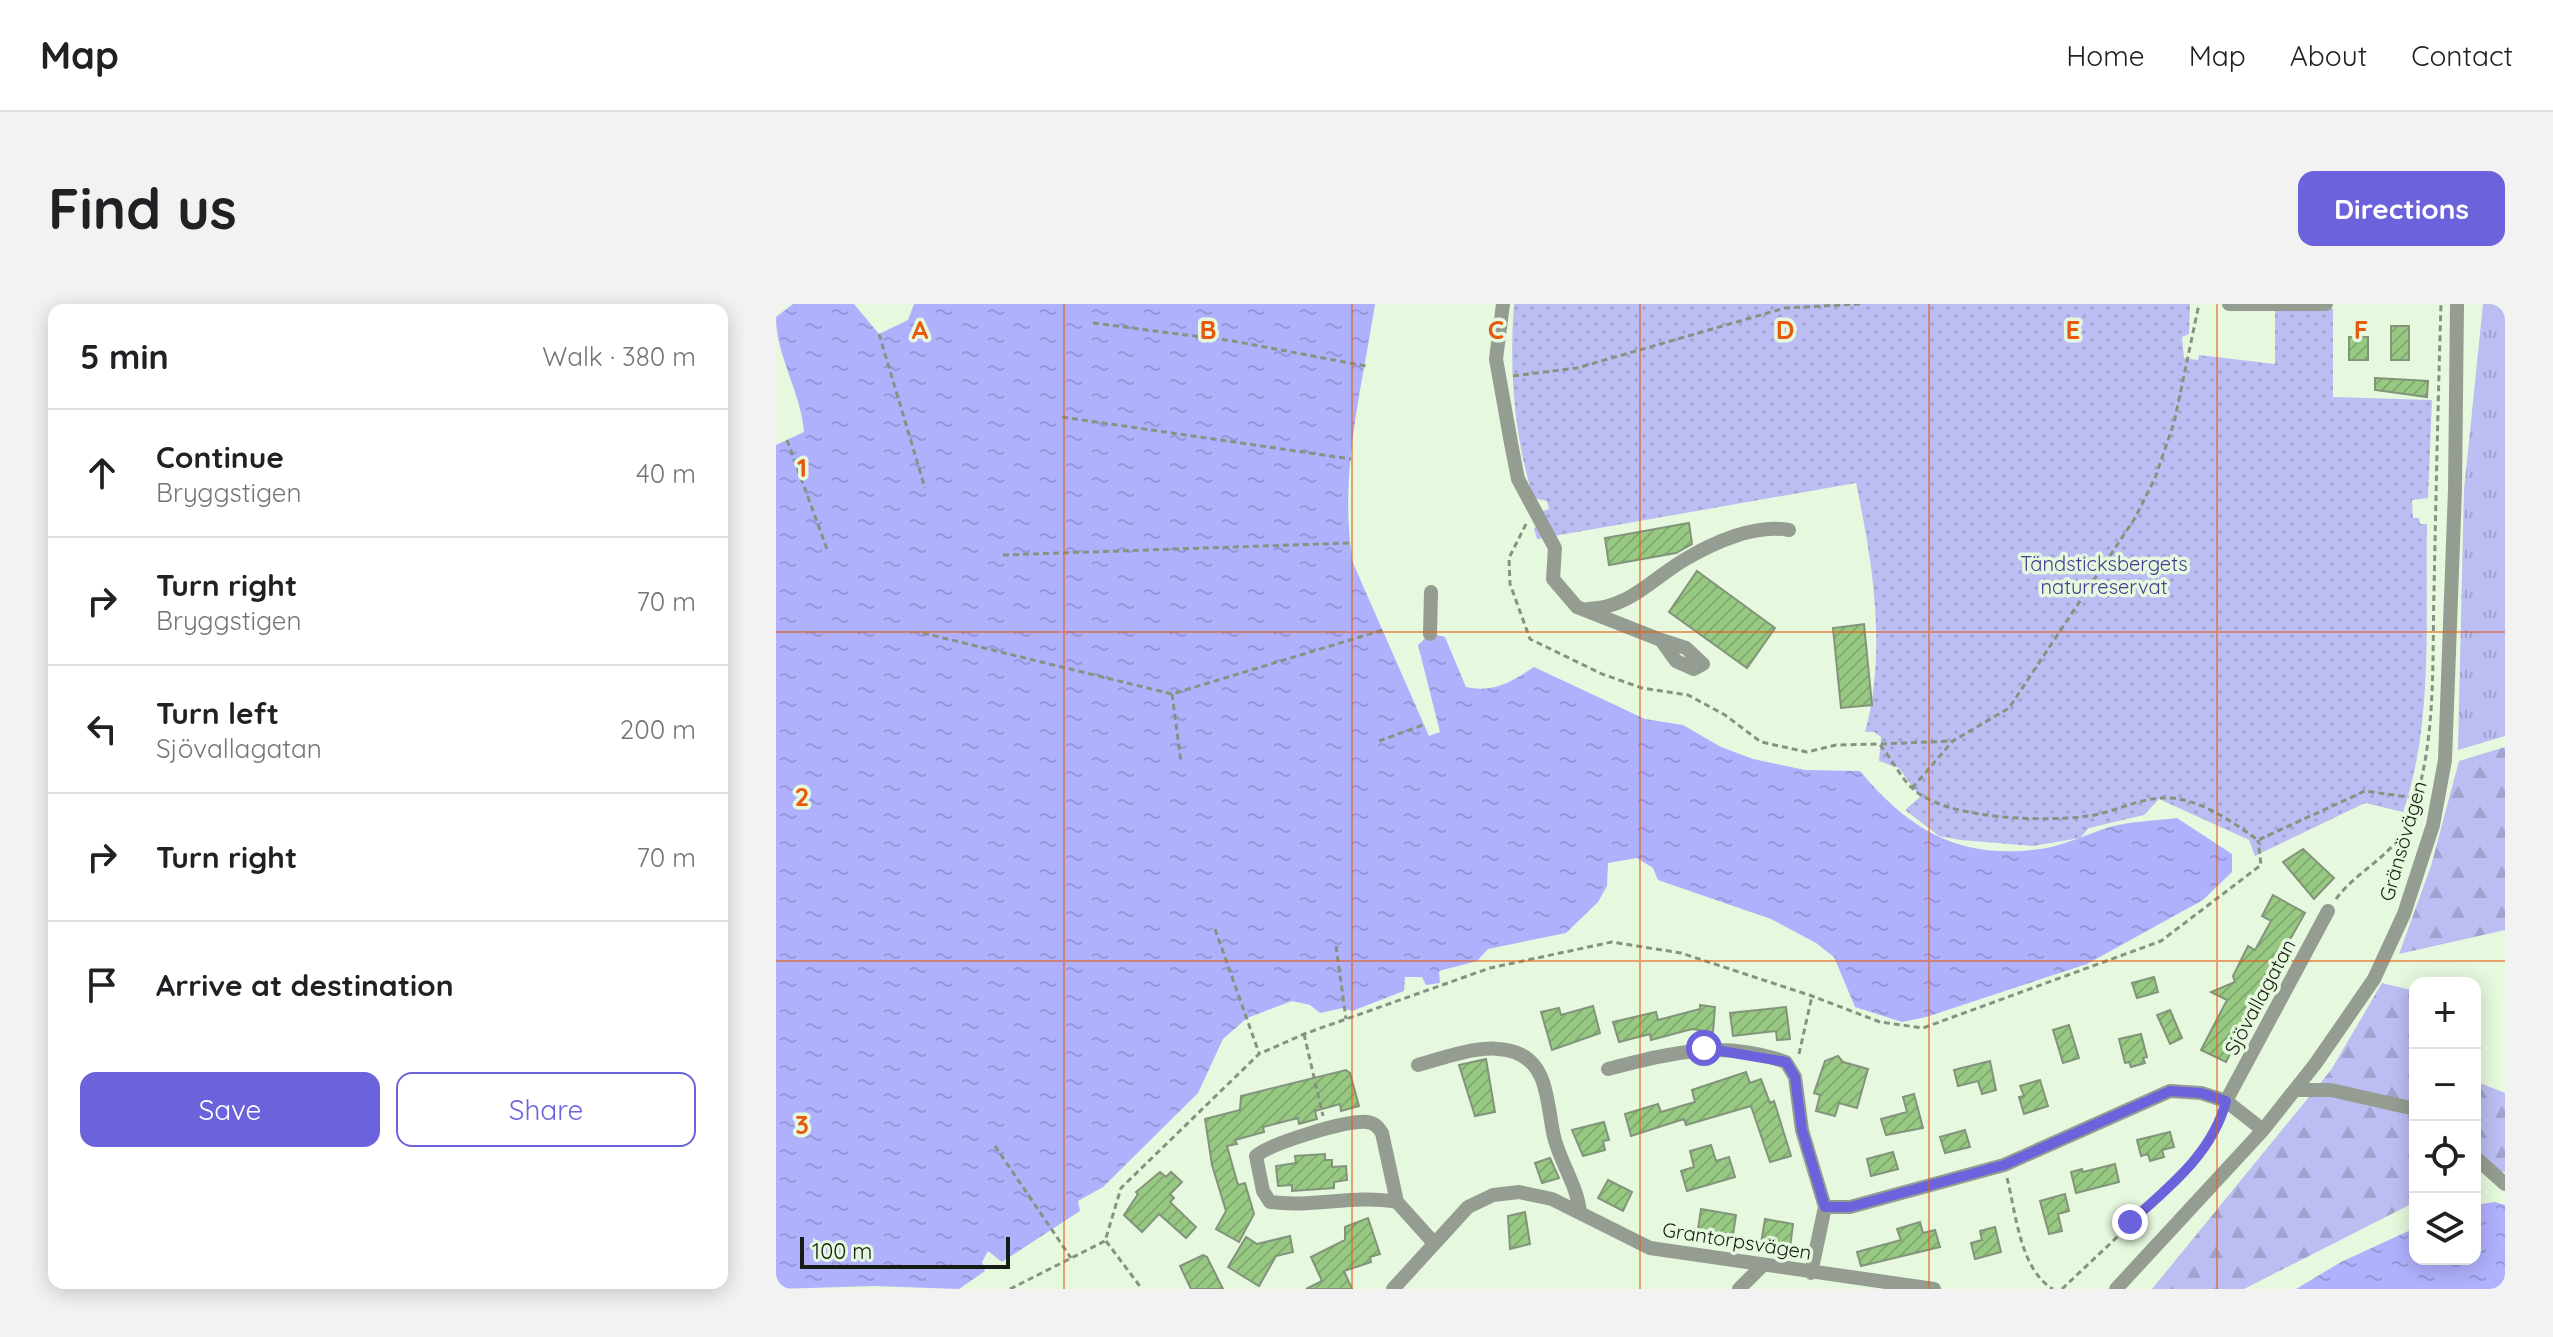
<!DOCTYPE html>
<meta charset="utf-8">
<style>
body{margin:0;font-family:Quicksand,sans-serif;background:#f2f2f2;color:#202124}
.controls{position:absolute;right:24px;bottom:24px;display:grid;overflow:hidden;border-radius:16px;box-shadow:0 4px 20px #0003}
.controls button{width:72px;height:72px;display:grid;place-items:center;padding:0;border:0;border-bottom:2px solid #e0e0e0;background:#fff;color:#202124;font:40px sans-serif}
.scale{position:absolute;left:24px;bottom:20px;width:210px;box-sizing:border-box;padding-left:8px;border:4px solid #171d14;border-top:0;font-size:22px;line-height:28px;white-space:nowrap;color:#171d14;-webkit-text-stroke:6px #e6f9de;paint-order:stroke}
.stop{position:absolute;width:24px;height:24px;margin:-18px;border:6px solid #6c62dc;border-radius:50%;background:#fff}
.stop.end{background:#6c62dc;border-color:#fff;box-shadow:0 2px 8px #0008}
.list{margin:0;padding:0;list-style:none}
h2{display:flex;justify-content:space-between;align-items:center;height:104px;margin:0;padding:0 32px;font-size:34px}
h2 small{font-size:26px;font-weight:400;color:#757577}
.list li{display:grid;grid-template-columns:52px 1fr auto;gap:24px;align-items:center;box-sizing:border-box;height:128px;padding:0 32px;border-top:2px solid #e0e0e0}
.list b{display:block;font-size:30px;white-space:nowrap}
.list p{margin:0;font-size:26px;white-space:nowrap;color:#757577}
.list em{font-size:26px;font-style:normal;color:#757577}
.actions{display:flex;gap:16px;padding:24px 32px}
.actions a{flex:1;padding:18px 0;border:2px solid #6c62dc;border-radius:16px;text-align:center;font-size:28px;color:#6c62dc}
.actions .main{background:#6c62dc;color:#fff}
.icon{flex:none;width:44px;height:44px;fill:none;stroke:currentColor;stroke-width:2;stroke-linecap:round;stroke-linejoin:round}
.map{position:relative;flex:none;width:1729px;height:985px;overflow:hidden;border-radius:16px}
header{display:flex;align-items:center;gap:48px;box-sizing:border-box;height:112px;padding:0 40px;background:#fff;border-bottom:2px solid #e0e0e0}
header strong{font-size:38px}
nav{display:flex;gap:44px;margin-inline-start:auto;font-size:28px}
.intro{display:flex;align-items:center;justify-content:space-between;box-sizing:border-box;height:192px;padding:0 48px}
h1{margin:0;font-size:56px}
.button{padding:20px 36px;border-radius:16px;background:#6c62dc;color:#fff;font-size:28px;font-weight:700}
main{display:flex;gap:48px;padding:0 48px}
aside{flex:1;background:#fff;border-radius:16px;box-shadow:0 4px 20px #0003}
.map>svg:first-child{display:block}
</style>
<header>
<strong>Map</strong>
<nav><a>Home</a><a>Map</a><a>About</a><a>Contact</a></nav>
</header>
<div class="intro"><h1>Find us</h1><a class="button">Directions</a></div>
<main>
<aside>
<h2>5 min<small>Walk · 380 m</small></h2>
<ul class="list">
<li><svg class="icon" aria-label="ahead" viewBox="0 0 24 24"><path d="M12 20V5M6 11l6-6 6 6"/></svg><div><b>Continue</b><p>Bryggstigen</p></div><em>40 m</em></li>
<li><svg class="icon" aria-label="right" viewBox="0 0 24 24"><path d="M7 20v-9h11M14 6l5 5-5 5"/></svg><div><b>Turn right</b><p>Bryggstigen</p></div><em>70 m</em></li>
<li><svg class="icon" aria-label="left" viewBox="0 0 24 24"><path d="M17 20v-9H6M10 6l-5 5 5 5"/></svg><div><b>Turn left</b><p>Sjövallagatan</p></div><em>200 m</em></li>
<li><svg class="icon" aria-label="right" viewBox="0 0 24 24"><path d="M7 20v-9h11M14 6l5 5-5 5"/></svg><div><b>Turn right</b></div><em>70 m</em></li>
<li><svg class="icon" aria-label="arrive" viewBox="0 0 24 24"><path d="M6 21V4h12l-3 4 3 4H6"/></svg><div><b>Arrive at destination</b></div></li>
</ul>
<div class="actions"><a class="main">Save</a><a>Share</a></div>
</aside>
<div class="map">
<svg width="1729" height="985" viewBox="0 0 1729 985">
<defs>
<pattern id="grass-tufts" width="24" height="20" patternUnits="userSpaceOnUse" patternTransform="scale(2)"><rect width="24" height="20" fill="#bcbdf2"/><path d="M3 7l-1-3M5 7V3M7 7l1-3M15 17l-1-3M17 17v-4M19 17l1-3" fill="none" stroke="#a1a2cf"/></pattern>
<pattern id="forest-firs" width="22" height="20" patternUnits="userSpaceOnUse" patternTransform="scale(2)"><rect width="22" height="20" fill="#bcbdf2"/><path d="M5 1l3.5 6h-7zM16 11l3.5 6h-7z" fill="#a1a2cf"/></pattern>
<pattern id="park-dots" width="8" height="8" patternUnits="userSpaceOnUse" patternTransform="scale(2)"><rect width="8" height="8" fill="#bcbdf2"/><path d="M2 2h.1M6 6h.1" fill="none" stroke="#a1a2cf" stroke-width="1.8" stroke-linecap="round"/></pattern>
<pattern id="water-ripples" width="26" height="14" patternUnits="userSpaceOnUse" patternTransform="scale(2)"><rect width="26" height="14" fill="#b0b1fd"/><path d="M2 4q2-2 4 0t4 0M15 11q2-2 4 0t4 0" fill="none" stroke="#9798d8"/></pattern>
<pattern id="building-hatch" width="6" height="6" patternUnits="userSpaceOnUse" patternTransform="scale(2)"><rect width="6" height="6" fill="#98c983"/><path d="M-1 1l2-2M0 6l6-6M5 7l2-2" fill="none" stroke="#82ac70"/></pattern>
</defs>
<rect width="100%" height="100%" fill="#e6f9de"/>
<!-- grass -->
<path fill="url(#grass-tufts)" d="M1707,0h22v432l-47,14 6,-260z"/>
<!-- forest -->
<path fill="url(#forest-firs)" d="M1729,443v183l-106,24 32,-88 28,-105z
M1606,679l33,8v211l-171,87h-92l179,-219z
M1699,777l30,12v79l-30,-1z"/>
<!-- park -->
<path fill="url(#park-dots)" d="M738,0h676l-1,30 -7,3 2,21 14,2 1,-5 76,9v-53l58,-2v88l99,3 -4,98 -16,2 1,18h6l1,6h7c-2,94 7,198 -24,288l-38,-9 -110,53 -6,-16 -90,-41 -15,16 -55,13 -9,10 -47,8 -72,-6 -22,-4 -34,-26 15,-13 -21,-29 -20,-7 2,-24 -7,-5h-9c22,-81 8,-168 -9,-249l-319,56 -3,-10 6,-8v-9l9,-3 -2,-8 -14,-3c-19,-65 -24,-126 -19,-194z"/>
<!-- water -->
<path fill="url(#water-ripples)" d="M17,0h61l25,30 29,-14 6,-16h461c-13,84 -37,174 -22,259l76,173 11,-4 -22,-87 12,-11 15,3 21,50c28,6 45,-5 68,-20l111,52 38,6 38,22 32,12 52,11 55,1c50,60 100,89 180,78 24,-3 47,-15 70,-22 21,-6 45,-6 67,-9l55,36v18l-29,28 -116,64 -161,53 -24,5 -47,-15 -21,-50 -18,-14 -45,-24 -113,-39 -5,-12 -16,-10 -29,5 -1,23 -9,16 -32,31 -78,16 -11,12 -38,10 1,12 -14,2 -4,-8h-17l-1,14 -52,20 -9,-3 -23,5 -10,-8 -18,-4 -45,17 -24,21 -25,54 -95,94 -25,14 2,10 -78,51 -14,-11 -6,11 3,9 -26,18 -85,-3 -98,3v-844l28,-13c-3,-40 -28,-76 -28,-115z
M1719,898l10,3v84h-209l45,-27 74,-34v31h60v-54z"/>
<!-- building -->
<path fill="url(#building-hatch)" stroke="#82947b" stroke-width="2" d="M1615,22h18v34h-18z
M1573,33h19v23h-19z
M1599,74l53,3 -1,16 -52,-7z
M913,219l3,21 -16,9 -67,12 -4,-27z
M921,267l78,57 -28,40 -78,-56z
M1088,320l8,81 -31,3 -8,-80z
M1527,545l31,29 -20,21 -31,-37z
M1497,591l32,18 -27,48 3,2 -25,49 -4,-2 -26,52 -25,-12 26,-50 -16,-8 24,-10 -2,-6 15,-30 7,4 16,-29 -9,-5z
M1378,673l4,15 -21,6 -5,-15z
M924,701l15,2 -2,25 -21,-3 -41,11 -1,-6 -31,8 -6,-20 43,-10 2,8 42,-11z
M817,702l7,27 -48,17 -11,-38 18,-4 2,7z
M1010,703l4,32 -13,1 -1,-9 -43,5 -3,-23z
M1394,706l12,28 -12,6 -13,-29z
M1293,721l10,33 -16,5 -10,-33z
M1365,730l6,23 -4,1 2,5 -14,4 -2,-5 -4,1 -6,-24z
M1062,752l5,6 25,7 -11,39 -18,-5 -4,13 -19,-5 4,-16 -6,-2 11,-32z
M710,755l9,53 -20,4 -16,-51z
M1214,757l6,29 -14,4 -4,-13 -20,5 -4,-16z
M570,766l4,3 9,33 -18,5 -1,-7 -25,7 2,8 -18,5 -1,-6 -35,9 1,5 -29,8 2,4 -10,2 11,39 7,-2 9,31 -15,28 -23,-13 10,-18 -14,-46 -7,-46 35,-9 1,-14z
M970,768l4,11 11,-4 9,24 4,-2 17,55 -21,6 -19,-56 -65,19 -2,-6 -53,17 -6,-22 33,-10 3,8 34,-10 -3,-12z
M1264,776l8,26 -24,8 -5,-17 5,-1 -4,-10z
M1138,790l9,34 -37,7 -5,-16 26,-7 -4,-15z
M828,818l5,18 -6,1 2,9 -22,6 -11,-26z
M1189,826l5,17 -25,6 -5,-16z
M1394,828l4,15 -12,3 2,7 -14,4 -2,-7 -7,2 -4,-16z
M935,841l5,16 13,-4 6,20 -48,14 -6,-20 13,-4 -4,-16z
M1117,848l5,17 -27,7 -4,-17z
M549,850v6h7v7l14,-1 1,14 -13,2v6l-42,3v-6l-14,1 -2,-20 20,-3 -1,-7z
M774,854l9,20 -17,5 -7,-20z
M1339,860l4,18 -43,11 -5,-21 11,-3 1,3z
M384,868l6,5 5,-5 11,10 -12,12 4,4 -4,4 26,25 -10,11 -27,-24 -17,18 -18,-17 14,-21 -2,-2z
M832,876l24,12 -9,19 -25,-13z
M1289,890l4,17 -11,3 4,17 -13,3 -9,-33z
M925,905l35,6 -4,26 -35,-5z
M749,908l5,32 -20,5 -2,-33z
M592,914l12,36 -10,3 1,5 -27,9 8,18h-46l16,-8 -11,-24 34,-17v-13z
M989,915l28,5 -3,24 -29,-4z
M1144,918l3,11 12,-3 5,17 -79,19 -4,-14 44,-12 -4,-11z
M1219,923l6,25 -26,7 -4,-16 11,-3 -2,-9z
M514,932l3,16 -17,4 -17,30 -31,-19 18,-30 11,7z
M427,951l4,2 16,32h-32l-11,-23z"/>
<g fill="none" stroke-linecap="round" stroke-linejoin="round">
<!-- path -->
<path stroke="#869380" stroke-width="3" stroke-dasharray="6 4" stroke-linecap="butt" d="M317,19l140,18 133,25
M103,30l46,154
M737,72l64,-8 208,-60 75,-4
M286,113l289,42
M11,136l40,109
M750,220l-17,34 1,26 20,55 72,35 40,14 46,7 37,20 36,27 46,10 29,-7 43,-1c12,13 21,33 33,44 33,32 133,34 177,28 28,-4 52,-20 82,-18 33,3 61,24 87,42l107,-49 50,7
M227,251l346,-12
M147,329l249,61 211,-64
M396,390l9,68
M603,437l44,-16
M1105,440l72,-3
M1136,484l41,-47 56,-33 126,-190 20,-40 19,-55 25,-119
M1560,595c22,-30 59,-43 73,-79 28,-72 23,-154 25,-229 2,-96 4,-191 7,-287
M439,625l44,124
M560,642l10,73
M528,730l19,82
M1023,750l13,-58
M219,842l76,112
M1231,874c9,35 13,92 46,111
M330,937l36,48
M234,985l95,-48 16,-53 138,-134 45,-20 186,-66 122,-26 69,11 131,43 68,26 43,6 238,-87 100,-76 -3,-25
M1286,985l123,-116 37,-56"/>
<!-- minor -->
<path stroke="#959d92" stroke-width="14" d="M727,0l-7,55 15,84 7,36 37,69 -2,31 24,28 84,33 15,21 18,8 9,-5 -17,-16 -25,-8
M1453,0h97
M811,305c41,0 65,-30 97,-49 30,-18 71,-36 105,-30
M654,330l1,-42
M642,761c39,-11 106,-38 125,17 6,18 7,37 11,55 7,27 23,48 26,75
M832,765c63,-16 114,-30 178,-7l9,15 7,53 23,77 -14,66
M1519,786h36l84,19
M1450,797l102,-190
M1699,853l30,27
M621,898c-43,-8 -84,6 -127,0l-7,-11 -7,-35c15,-13 91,-36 111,-34 8,1 11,5 15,11l15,69 36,40
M1049,903h25l154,-42 166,-74 31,2 25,8 37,29
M617,985l75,-82 25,-12 26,-3 33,7 98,49 284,41
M963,985l23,-23
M1340,985l147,-159 53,-67 58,-84 30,-65 29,-89 12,-65 10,-271 2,-185"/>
</g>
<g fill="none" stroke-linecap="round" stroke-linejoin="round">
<!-- route -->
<path stroke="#6c62dc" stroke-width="10" d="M928,744l82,14 9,15 7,53 23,77h25l154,-42 166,-74 31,2 25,8c-13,52 -58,87 -96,121"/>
</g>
<!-- grid -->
<path fill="none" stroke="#e8590c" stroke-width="2" stroke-opacity="0.55" d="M288,0v985M576,0v985M864,0v985M1153,0v985M1441,0v985M0,328h1729M0,657h1729"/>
<g text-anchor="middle" stroke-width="7" stroke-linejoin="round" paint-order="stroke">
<!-- park labels -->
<g font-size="20" fill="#433a91" stroke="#e6f9de">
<text x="1328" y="267">Tändsticksbergets<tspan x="1328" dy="23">naturreservat</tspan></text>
</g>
<!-- street labels -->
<g font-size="20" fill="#171d14" stroke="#e6f9de">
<text transform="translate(1627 537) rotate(-74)" y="7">Gränsövägen</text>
<text transform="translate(1484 693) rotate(-62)" y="7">Sjövallagatan</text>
<text transform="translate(961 937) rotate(9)" y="7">Grantorpsvägen</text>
</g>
</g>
<g font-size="26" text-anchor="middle" font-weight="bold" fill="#e8590c" stroke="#e6f9de" stroke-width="7" stroke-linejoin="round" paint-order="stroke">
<text x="144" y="35">A</text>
<text x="432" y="35">B</text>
<text x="720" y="35">C</text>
<text x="1009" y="35">D</text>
<text x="1297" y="35">E</text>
<text x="1585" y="35">F</text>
<text x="26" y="173">1</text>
<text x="26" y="502">2</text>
<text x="26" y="830">3</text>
</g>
</svg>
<div class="controls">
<button>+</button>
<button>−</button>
<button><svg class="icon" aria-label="locate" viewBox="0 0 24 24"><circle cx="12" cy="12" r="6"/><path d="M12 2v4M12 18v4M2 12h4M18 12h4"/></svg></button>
<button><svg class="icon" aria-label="layers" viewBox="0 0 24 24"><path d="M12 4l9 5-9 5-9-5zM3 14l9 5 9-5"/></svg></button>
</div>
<div class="scale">100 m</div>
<div class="stop" style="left:928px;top:744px"></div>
<div class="stop end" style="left:1354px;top:918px"></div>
</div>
</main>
